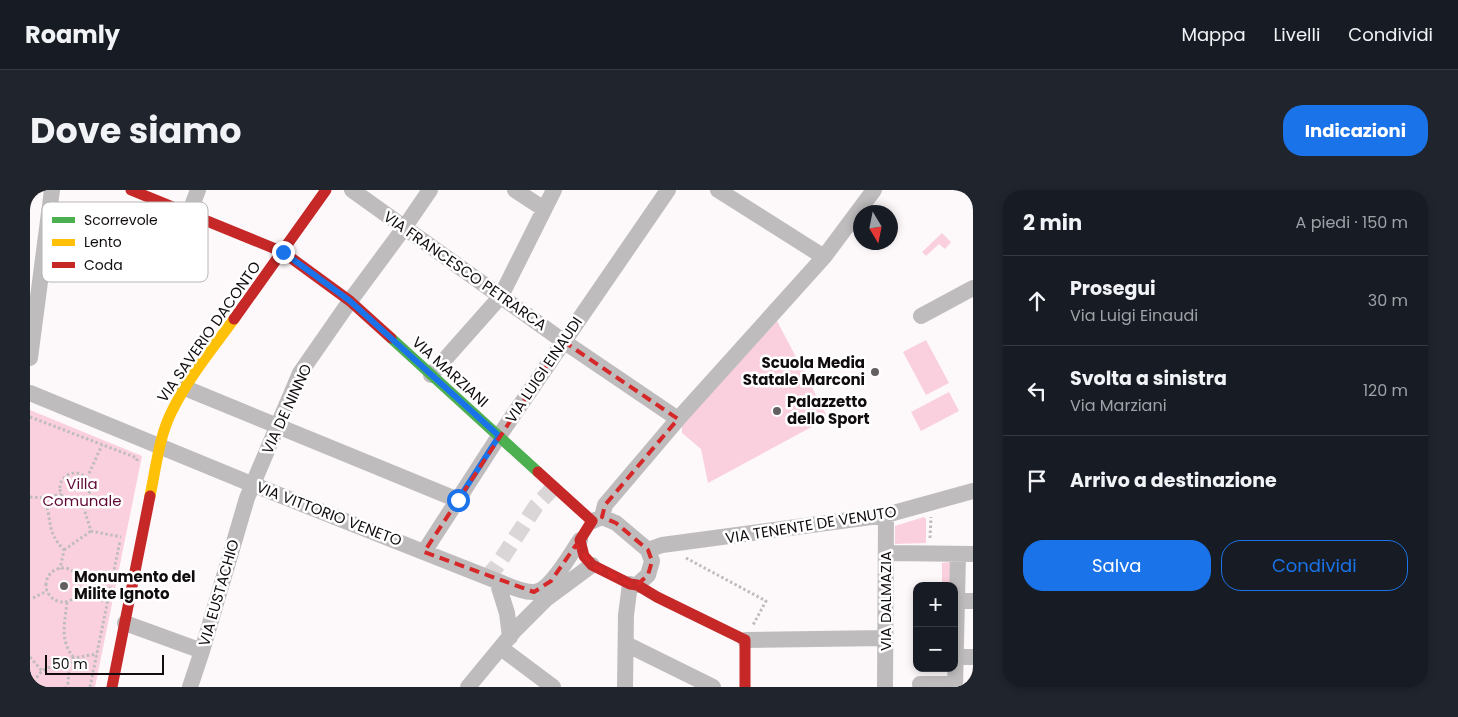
<!DOCTYPE html>
<html lang="it">
<meta charset="utf-8">
<style>
body{margin:0;font-family:Poppins,sans-serif;background:#20242c;color:#f1f3f6}
.controls{position:absolute;right:15px;bottom:15px;display:grid;overflow:hidden;border-radius:10px;box-shadow:0 2px 8px #0003}
.controls button{width:45px;height:45px;display:grid;place-items:center;padding:0;border:0;border-bottom:1px solid #363941;background:#171b24;color:#f1f3f6;font:25px sans-serif}
.compass{position:absolute;left:823px;top:15px;width:45px;height:45px;border-radius:50%;background:#171b24;box-shadow:0 2px 8px #0003;rotate:170deg}
.scale{position:absolute;left:15px;bottom:12px;width:119px;box-sizing:border-box;padding-left:5px;border:2px solid #110d0e;border-top:0;font-size:14px;line-height:18px;white-space:nowrap;color:#110d0e;-webkit-text-stroke:4px #fff;paint-order:stroke}
.stop{position:absolute;width:15px;height:15px;margin:-11px;border:4px solid #1a73e8;border-radius:50%;background:#fff}
.stop.end{background:#1a73e8;border-color:#fff;box-shadow:0 1px 5px #0008}
.list{margin:0;padding:0;list-style:none}
h2{display:flex;justify-content:space-between;align-items:center;height:65px;margin:0;padding:0 20px;font-size:21px}
h2 small{font-size:16px;font-weight:400;color:#9ea1a6}
.list li{display:grid;grid-template-columns:32px 1fr auto;gap:15px;align-items:center;box-sizing:border-box;height:90px;padding:0 20px;border-top:1px solid #363941}
.list b{display:block;font-size:19px;white-space:nowrap}
.list p{margin:0;font-size:16px;white-space:nowrap;color:#9ea1a6}
.list em{font-size:16px;font-style:normal;color:#9ea1a6}
.actions{display:flex;gap:10px;padding:15px 20px}
.actions a{flex:1;padding:11px 0;border:1px solid #1a73e8;border-radius:20px;text-align:center;font-size:18px;color:#1a73e8}
.actions .main{background:#1a73e8;color:#fff}
.icon{flex:none;width:28px;height:28px;fill:none;stroke:currentColor;stroke-width:2;stroke-linecap:round;stroke-linejoin:round}
.map{position:relative;flex:none;width:943px;height:497px;overflow:hidden;border-radius:20px}
header{display:flex;align-items:center;gap:30px;box-sizing:border-box;height:70px;padding:0 25px;background:#171b24;border-bottom:1px solid #363941}
header strong{font-size:24px}
nav{display:flex;gap:28px;margin-inline-start:auto;font-size:18px}
.intro{display:flex;align-items:center;justify-content:space-between;box-sizing:border-box;height:120px;padding:0 30px}
h1{margin:0;font-size:35px}
.button{padding:12px 22px;border-radius:20px;background:#1a73e8;color:#fff;font-size:18px;font-weight:700}
main{display:flex;gap:30px;padding:0 30px}
aside{flex:1;background:#171b24;border-radius:20px;box-shadow:0 2px 8px #0003}
.map>svg:first-child{display:block}
</style>
<header>
<strong>Roamly</strong>
<nav><a>Mappa</a><a>Livelli</a><a>Condividi</a></nav>
</header>
<div class="intro"><h1>Dove siamo</h1><a class="button">Indicazioni</a></div>
<main>
<div class="map">
<svg width="943" height="497" viewBox="0 0 943 497">
<rect width="100%" height="100%" fill="#fdf8fa"/>
<!-- green -->
<path fill="#fad0de" d="M912,43l9,9 -6,7 -6,-5 -13,12 -4,-4z
M747,131l51,97 -120,65 -7,-34 -19,-16v-10z
M896,150l23,43 -23,12 -23,-43z
M919,202l10,19 -38,20 -10,-19z
M0,220l112,46 -47,231h-65z
M894,327l2,2v24l-31,1v-18z
M920,372v24h-8v-23z"/>
<g fill="none" stroke-linecap="round" stroke-linejoin="round">
<!-- street-tunnel -->
<path stroke="#dad5d7" stroke-width="16" stroke-dasharray="16 8" stroke-linecap="butt" d="M457,387l10,-11 39,-60 19,-20"/>
<!-- path -->
<path stroke="#c0bcbe" stroke-width="3" stroke-dasharray="2.5 2.5" stroke-linecap="butt" d="M0,227l107,41v3
M30 298a15 15 0 1 1 30 0a15 15 0 1 1-30 0Z
M57,288l15,-33
M0,307l14,1 17,-4
M14,308c9,22 1,32 20,52l-4,19
M52,312l9,29 30,6
M900,348l1,-21
M34,360l27,-19
M656,368l80,43 -13,24
M16 395a17 17 0 1 1 34 0a17 17 0 1 1-34 0Z
M47,403l7,5 24,3
M3,408l14,-7
M37,412c-2,21 -8,38 7,56
M0,467l12,14
M36,477l8,-9 23,-4
M3,497c3,-15 15,-22 30,-22l6,6 -1,12 -2,4
M60,497l30,-146"/>
<!-- street -->
<path stroke="#bfbcbe" stroke-width="16" d="M322,0l211,151 115,78
M485,0l29,19
M688,0l106,67
M159,24l9,-24
M891,126l52,-28
M0,168l22,-168
M401,185l70,-79 53,-106
M155,198l273,112
M0,203l224,92 243,96c11,4 26,12 38,11 16,-2 36,-39 45,-52
M572,327l3,-12 73,-86 146,-162 50,-67
M563,331l9,-4 14,6 32,27 4,11 -4,14 -11,10
M618,360l14,-5 224,-30 87,-24
M394,362l75,-116 169,-246
M856,363l87,1
M467,391l10,32 3,24
M927,411h16
M95,433l77,28
M715,450l140,-2
M596,454l87,43
M471,458l52,39
M926,467h17
M890,494h35
M160,497l12,-36 45,-153 53,-125 50,-72 54,-73 26,-38
M438,497l47,-57 31,-31 46,-34
M595,497l1,-72 4,-31
M855,497l1,-172
M925,497l3,-133"/>
<!-- fast -->
<path stroke="#4caf50" stroke-width="11" d="M361,148l147,134"/>
<!-- slow -->
<path stroke="#ffc107" stroke-width="11" d="M120,306c6,-28 9,-60 22,-85 16,-33 41,-63 62,-92"/>
<!-- jam -->
<path stroke="#c62828" stroke-width="11" d="M101,0l152,62 67,49 41,37
M204,129l92,-129
M508,282l54,49 -12,19 4,16 8,9 38,19 7,1 20,12 88,43v47
M82,497l38,-191"/>
</g>
<g fill="none" stroke-linecap="round" stroke-linejoin="round">
<!-- route -->
<path stroke="#1a73e8" stroke-width="6" d="M253,62l67,49 149,135 -41,64"/>
</g>
<!-- marked area -->
<path fill="none" stroke="#d62828" stroke-width="4" stroke-dasharray="10 6" stroke-linejoin="round" d="M533,151l115,78 -73,86 -3,12 14,6 32,27 4,11 -4,14 -11,10 -7,-1 -38,-19 -16,-20 -25,36 -17,11 -110,-40z"/>
<!-- markers -->
<g fill="#645f61" stroke="#fff" stroke-width="2">
<circle cx="845" cy="182" r="5"/>
<circle cx="747" cy="221" r="5"/>
<circle cx="34" cy="396" r="5"/>
</g>
<g text-anchor="middle" stroke-width="5" stroke-linejoin="round" paint-order="stroke">
<!-- street labels -->
<g font-size="15" fill="#110d0e" stroke="#fff">
<text transform="translate(435 81) rotate(35)" y="5">VIA FRANCESCO PETRARCA</text>
<text transform="translate(179 142) rotate(-55)" y="5">VIA SAVERIO DACONTO</text>
<text transform="translate(514 180) rotate(-56)" y="5">VIA LUIGI EINAUDI</text>
<text transform="translate(420 182) rotate(42)" y="5">VIA MARZIANI</text>
<text transform="translate(257 219) rotate(-65)" y="5">VIA DE NINNO</text>
<text transform="translate(299 324) rotate(21)" y="5">VIA VITTORIO VENETO</text>
<text transform="translate(781 335) rotate(-9)" y="5">VIA TENENTE DE VENUTO</text>
<text transform="translate(189 403) rotate(-74)" y="5">VIA EUSTACHIO</text>
<text transform="translate(856 411) rotate(-90)" y="5">VIA DALMAZIA</text>
</g>
<!-- poi labels -->
<g font-size="15" font-weight="bold" fill="#110d0e" stroke="#fff" text-anchor="start">
<text x="835" y="178" text-anchor="end">Scuola Media<tspan x="835" dy="17">Statale Marconi</tspan></text>
<text x="757" y="217">Palazzetto<tspan x="757" dy="17">dello Sport</tspan></text>
<text x="44" y="392">Monumento del<tspan x="44" dy="17">Milite Ignoto</tspan></text>
</g>
<!-- park labels -->
<g font-size="15" fill="#5f0834" stroke="#fff">
<text x="52" y="299">Villa<tspan x="52" dy="17">Comunale</tspan></text>
</g>
</g>
<!-- legend -->
<rect x="12" y="12" width="166" height="80" rx="8" fill="#fff" stroke="#b8b6b7" stroke-width="1"/>
<rect x="22" y="27" width="23" height="6" fill="#4caf50"/>
<rect x="22" y="49" width="23" height="7" fill="#ffc107"/>
<rect x="22" y="72" width="23" height="6" fill="#c62828"/>
<g font-size="14" fill="#110d0e">
<text x="54" y="35">Scorrevole</text>
<text x="54" y="57">Lento</text>
<text x="54" y="80">Coda</text>
</g>
</svg>
<div class="controls">
<button>+</button>
<button>−</button>
</div>
<svg class="compass" viewBox="-18 -18 36 36"><path d="M0-13l5 13h-10z" fill="#e53935"/><path d="M0 13l5-13h-10z" fill="#9ea1a6"/></svg>
<div class="scale">50 m</div>
<div class="stop" style="left:428px;top:310px"></div>
<div class="stop end" style="left:253px;top:62px"></div>
</div>
<aside>
<h2>2 min<small>A piedi · 150 m</small></h2>
<ul class="list">
<li><svg class="icon" aria-label="ahead" viewBox="0 0 24 24"><path d="M12 20V5M6 11l6-6 6 6"/></svg><div><b>Prosegui</b><p>Via Luigi Einaudi</p></div><em>30 m</em></li>
<li><svg class="icon" aria-label="left" viewBox="0 0 24 24"><path d="M17 20v-9H6M10 6l-5 5 5 5"/></svg><div><b>Svolta a sinistra</b><p>Via Marziani</p></div><em>120 m</em></li>
<li><svg class="icon" aria-label="arrive" viewBox="0 0 24 24"><path d="M6 21V4h12l-3 4 3 4H6"/></svg><div><b>Arrivo a destinazione</b></div></li>
</ul>
<div class="actions"><a class="main">Salva</a><a>Condividi</a></div>
</aside>
</main>
